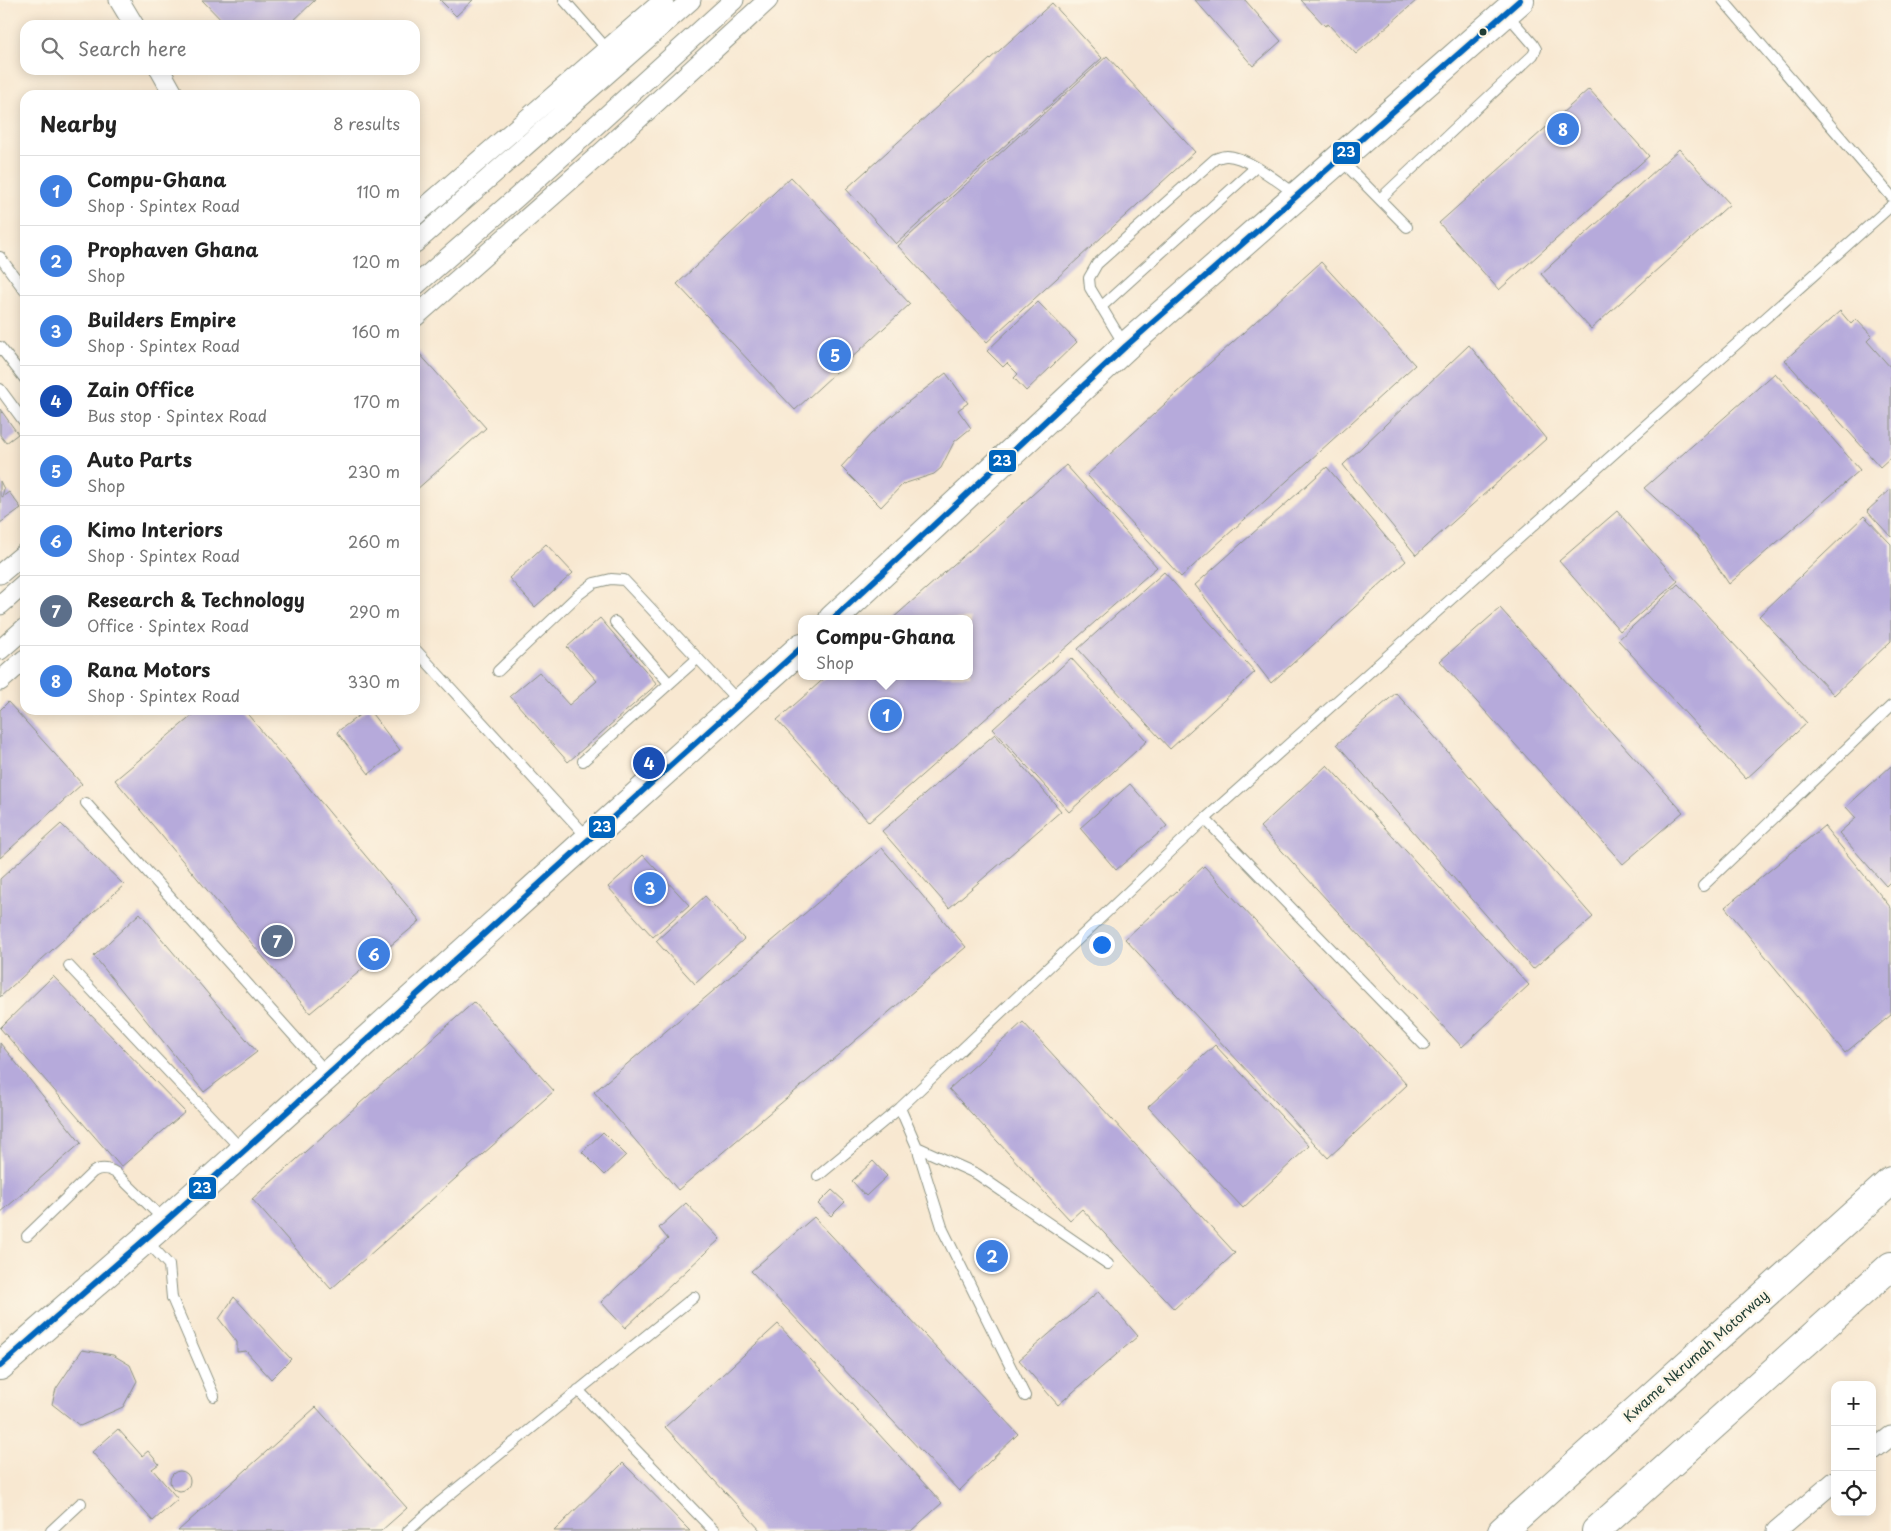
<!DOCTYPE html>
<meta charset="utf-8">
<style>
body{margin:0;font-family:"Playpen Sans",sans-serif;background:#f2f2f2;color:#222}
.controls{position:absolute;right:15px;bottom:15px;display:grid;overflow:hidden;border-radius:10px;box-shadow:0 2px 12px #0003}
.controls button{width:45px;height:45px;display:grid;place-items:center;padding:0;border:0;border-bottom:1px solid #e0e0e0;background:#fff;color:#222;font:25px sans-serif}
.you{position:absolute;left:1101px;top:944px;width:18px;height:18px;margin:-12px;border:4px solid #fff;border-radius:50%;background:#1a73e8;box-shadow:0 0 0 8px #1a73e833}
.badge{display:grid;place-items:center;width:32px;height:32px;border-radius:50%;background:#1f6fb2;color:#fff;font-size:16px;font-weight:700}
.pin{position:absolute;translate:-50% -50%;border:2px solid #fff;box-shadow:0 1px 5px #0006}
.popup{position:absolute;left:798px;top:615px;width:175px;height:65px;box-sizing:border-box;display:grid;place-content:center;border-radius:10px;background:#fff;filter:drop-shadow(0 1px 4px #0005);font-size:16px;white-space:nowrap;color:#767676}
.popup b{font-size:19px;color:#222}
.popup::after{content:'';position:absolute;left:50%;top:100%;margin-left:-10px;border:10px solid transparent;border-top-color:#fff}
.list{margin:0;padding:0;list-style:none}
h2{display:flex;justify-content:space-between;align-items:center;height:65px;margin:0;padding:0 20px;font-size:21px}
h2 small{font-size:16px;font-weight:400;color:#767676}
.list li{display:grid;grid-template-columns:32px 1fr auto;gap:15px;align-items:center;box-sizing:border-box;height:70px;padding:0 20px;border-top:1px solid #e0e0e0}
.list b{display:block;font-size:19px;white-space:nowrap}
.list p{margin:0;font-size:16px;white-space:nowrap;color:#767676}
.list em{font-size:16px;font-style:normal;color:#767676}
.icon{flex:none;width:28px;height:28px;fill:none;stroke:currentColor;stroke-width:2;stroke-linecap:round;stroke-linejoin:round}
.map{position:relative;flex:none;width:1891px;height:1531px;overflow:hidden}
.search{position:absolute;background:#fff;box-shadow:0 2px 12px #0003;left:20px;top:20px;width:400px;height:55px;display:flex;align-items:center;gap:12px;box-sizing:border-box;padding:0 18px;border-radius:15px;color:#767676;font-size:19px}
.panel{position:absolute;background:#fff;box-shadow:0 2px 12px #0003;left:20px;top:90px;width:400px;height:625px;border-radius:15px}
.map>svg:first-child{display:block}
</style>
<div class="map">
<svg width="1891" height="1531" viewBox="0 0 1891 1531">
<rect width="100%" height="100%" fill="#fcf5e5"/>
<filter id="ink" filterUnits="userSpaceOnUse"><feTurbulence type="fractalNoise" baseFrequency=".02" numOctaves="2"/><feDisplacementMap in="SourceGraphic" scale="10" xChannelSelector="R" yChannelSelector="G"/><feConvolveMatrix kernelMatrix="1 2 1 2 8 2 1 2 1" color-interpolation-filters="sRGB"/></filter>
<filter id="wash" filterUnits="userSpaceOnUse"><feTurbulence type="fractalNoise" baseFrequency=".0096" numOctaves="4" result="noise"/><feDisplacementMap in="SourceGraphic" scale="20" xChannelSelector="R" yChannelSelector="G"/><feGaussianBlur stdDeviation="1.12" result="paint"/><feColorMatrix in="noise" values="0 0 0 0 0 0 0 0 0 0 0 0 0 0 0 0 0 1.4 0 .05"/><feComposite in="paint" operator="in"/></filter>
<g filter="url(#wash)">
<rect width="100%" height="100%" fill="#f8e8d1"/>
<g id="blocks">
<!-- building -->
<path fill="#b6aadb" d="M202,0h113l-26,25h-63z
M440,0h33l-17,16z
M1195,0h50l36,41 -28,25z
M1301,0h116l-61,54 -28,-30 -3,2z
M1052,3l50,55 -206,186 -50,-55z
M1107,56l88,96 -208,190 -89,-96z
M1589,89l60,67 -150,134 -60,-67z
M1679,149l51,55 -139,125 -50,-55z
M791,177l119,127 -115,106 -118,-126z
M1321,262l94,103 -234,212 -94,-102z
M1038,302l39,40 -51,49 -12,-13 4,-4 -11,-11 -4,4 -16,-16z
M1840,311l11,13 5,-5 16,17 -5,5 24,27v89l-11,10 -95,-107z
M1469,345l77,94 -130,116 -73,-90z
M418,352l68,76 -71,63v-137z
M946,373l22,30 -10,7 13,18 -17,14 -13,26 -7,6 -31,10 -22,23 -40,-40 30,-33 37,-32z
M1775,373l85,97 -131,114 -32,-48 -53,-48z
M0,409l18,25 -12,9 -6,-8z
M1066,465l91,102 -288,255 -92,-102 50,-44h143v-57h-78z
M1327,467l79,94 -135,122 -76,-98z
M0,481l4,8 -2,8 7,-5 12,16 -21,15z
M1891,489v48l-24,-26z
M1617,511l61,70 -58,50 -61,-70z
M1864,516l27,28v97l-57,54 -75,-79z
M546,544l27,29 -38,34 -26,-29z
M1164,572l91,100 -85,77 -92,-100z
M1678,584l129,139 -61,56 -128,-139z
M1500,608l183,204 -60,52 -183,-203z
M600,618l57,66 -89,78 -58,-66 29,-24 30,33 28,-24 -30,-34z
M1071,658l76,83 -78,71 -76,-83z
M1396,693l197,224 -60,52 -196,-225z
M8,702l74,82 -82,74v-148z
M199,710h45l176,211 -110,92 -195,-233z
M366,710h3l31,40 -31,24 -32,-42z
M995,734l66,77 -112,97 -67,-77z
M1327,765l202,220 -67,62 -202,-220z
M1891,766v115l-5,5 -47,-53 17,-15 -10,-11z
M1130,784l37,42 -51,44 -36,-42z
M61,824l63,61 -124,112v-118z
M1824,826l67,82v107l-46,38 -120,-146z
M882,848l84,99 -288,243 -84,-98z
M643,855l46,50 -36,32 -45,-50z
M1204,866l203,219 -79,73 -203,-219z
M705,896l39,43 -49,45 -39,-43z
M140,913l117,139 -53,40 -110,-136z
M53,976l132,136 -64,55 -121,-139z
M474,1002l80,89 -223,198 -79,-90z
M1023,1022l212,231 -61,56 -92,-100 -12,11 -121,-131z
M0,1043l81,100 -81,70z
M1215,1045l94,101 -66,62 -95,-101z
M603,1132l23,23 -21,20 -23,-23z
M873,1161l14,15 -21,20 -14,-15z
M832,1190l13,12 -14,14 -13,-12z
M686,1203l34,36 -95,89 -24,-26 67,-63 -9,-11z
M814,1217l204,217 -59,57 -208,-220z
M1099,1291l39,45 -80,69 -39,-45z
M234,1297l57,62 -20,20 -25,-28 -9,1v-10l-18,-23z
M778,1324l164,179 -31,28h-150l-96,-104z
M82,1350l31,5 17,10 7,16 -14,26 -43,19 -28,-22 4,-15z
M316,1407l91,101 -26,23h-203z
M118,1429l24,27 6,-5 11,13 -7,5 26,30 -25,22 -61,-69z
M623,1463l67,68h-136z
M170 1481a10 10 0 1 1 20 0a10 10 0 1 1-20 0Z"/>
</g>
</g>
<g filter="url(#ink)">
<use href="#blocks" fill-opacity="0" stroke="#8c9282" stroke-width="1"/>
<g fill="none" stroke-linecap="round" stroke-linejoin="round">
<defs>
<path id="lane" d="M564,0l43,49
M1723,0l168,196
M1341,160l66,67
M1380,199l153,-144 3,-6 -3,-5 -27,-31
M0,257l25,34
M1101,307l155,-140
M1125,346l-35,-58 -1,-10 8,-14 118,-105c3,-1 7,-3 11,-3 19,-1 55,28 71,39
M0,347l25,32
M0,389l25,34
M615,622l54,61
M415,649l174,190
M498,671l80,-76 16,-12 17,-4 13,1 116,123
M583,761l115,-103
M86,803l242,271
M1205,819l219,226
M1703,886l188,-180
M69,966l174,185
M900,1108l17,39 26,83 82,166
M917,1147l60,27 131,90
M818,1176l82,-68 305,-289 686,-613
M27,1236l66,-64c8,-5 15,-4 23,1l49,48
M146,1240l23,25 3,33 42,98
M578,1390l136,141
M51,1531l30,-28
M408,1531l31,-28 255,-206"/>
<path id="street" d="M119,0l15,25
M160,70l14,25
M415,216l249,-216
M415,243l276,-243
M415,286l102,-89 217,-197
M415,317l185,-163 168,-154
M0,574l25,-21
M0,605l25,-22
M0,650l25,-22
M0,681l25,-22
M1872,1451l19,-15
M1776,1531l59,-50"/>
<path id="secondary" d="M833,619l293,-273 394,-346
M0,1366l166,-145 636,-574"/>
<path id="highway" d="M1502,1531l389,-350
M1596,1531l295,-265"/>
</defs>
<!-- lane casing -->
<use href="#lane" stroke="#8c9282" stroke-width="12"/>
<!-- street casing -->
<use href="#street" stroke="#8c9282" stroke-width="21"/>
<!-- secondary casing -->
<use href="#secondary" stroke="#8c9282" stroke-width="30"/>
<!-- highway casing -->
<use href="#highway" stroke="#8c9282" stroke-width="30"/>
<!-- lane -->
<use href="#lane" stroke="#fff" stroke-width="10"/>
<!-- street -->
<use href="#street" stroke="#fff" stroke-width="19"/>
<!-- secondary -->
<use href="#secondary" stroke="#fff" stroke-width="28"/>
<!-- highway -->
<use href="#highway" stroke="#fff" stroke-width="28"/>
<defs>
<path id="bus-1" d="M833,619l293,-273 394,-346
M0,1366l166,-145 636,-574"/>
</defs>
<!-- bus-1 casing -->
<use href="#bus-1" stroke="#fcf5e5" stroke-width="10"/>
<!-- bus-1 -->
<use href="#bus-1" stroke="#0065bd" stroke-width="6"/>
</g>
</g>
<!-- markers -->
<circle fill="#1f3d34" stroke="#fcf5e5" stroke-width="2" cx="1483" cy="32" r="4.5"/>
<g text-anchor="middle" stroke-width="5" stroke-linejoin="round" paint-order="stroke">
<!-- street labels -->
<g font-size="14" fill="#1f3d34" stroke="#fcf5e5">
<text transform="translate(1696 1356) rotate(-42)" y="5">Kwame Nkrumah Motorway</text>
</g>
</g>
<g stroke="#fcf5e5" stroke-width="2">
<rect x="1332" y="141" width="29" height="24" rx="5" fill="#0065bd"/>
<rect x="988" y="449" width="29" height="24" rx="5" fill="#0065bd"/>
<rect x="588" y="815" width="28" height="24" rx="5" fill="#0065bd"/>
<rect x="188" y="1176" width="29" height="24" rx="5" fill="#0065bd"/>
</g>
<g font-size="14" text-anchor="middle" font-weight="bold" fill="#fff">
<text x="1346" y="157">23</text>
<text x="1002" y="466">23</text>
<text x="602" y="832">23</text>
<text x="202" y="1193">23</text>
</g>
</svg>
<div class="controls">
<button>+</button>
<button>−</button>
<button><svg class="icon" aria-label="locate" viewBox="0 0 24 24"><circle cx="12" cy="12" r="6"/><path d="M12 2v4M12 18v4M2 12h4M18 12h4"/></svg></button>
</div>
<div class="you"></div>
<div class="pin badge" style="left:886px;top:715px;background:#3f7fe0">1</div>
<div class="popup"><b>Compu-Ghana</b>Shop</div>
<div class="pin badge" style="left:992px;top:1256px;background:#3f7fe0">2</div>
<div class="pin badge" style="left:650px;top:888px;background:#3f7fe0">3</div>
<div class="pin badge" style="left:649px;top:763px;background:#1a4fb4">4</div>
<div class="pin badge" style="left:835px;top:355px;background:#3f7fe0">5</div>
<div class="pin badge" style="left:374px;top:954px;background:#3f7fe0">6</div>
<div class="pin badge" style="left:277px;top:941px;background:#5c6f8a">7</div>
<div class="pin badge" style="left:1563px;top:129px;background:#3f7fe0">8</div>
<div class="search"><svg class="icon" aria-label="search" viewBox="0 0 24 24"><circle cx="10" cy="10" r="6"/><path d="M15 15l6 6"/></svg>Search here</div>
<section class="panel">
<h2>Nearby<small>8 results</small></h2>
<ul class="list">
<li><span class="badge" style="background:#3f7fe0">1</span><div><b>Compu-Ghana</b><p>Shop · Spintex Road</p></div><em>110 m</em></li>
<li><span class="badge" style="background:#3f7fe0">2</span><div><b>Prophaven Ghana</b><p>Shop</p></div><em>120 m</em></li>
<li><span class="badge" style="background:#3f7fe0">3</span><div><b>Builders Empire</b><p>Shop · Spintex Road</p></div><em>160 m</em></li>
<li><span class="badge" style="background:#1a4fb4">4</span><div><b>Zain Office</b><p>Bus stop · Spintex Road</p></div><em>170 m</em></li>
<li><span class="badge" style="background:#3f7fe0">5</span><div><b>Auto Parts</b><p>Shop</p></div><em>230 m</em></li>
<li><span class="badge" style="background:#3f7fe0">6</span><div><b>Kimo Interiors</b><p>Shop · Spintex Road</p></div><em>260 m</em></li>
<li><span class="badge" style="background:#5c6f8a">7</span><div><b>Research &amp; Technology</b><p>Office · Spintex Road</p></div><em>290 m</em></li>
<li><span class="badge" style="background:#3f7fe0">8</span><div><b>Rana Motors</b><p>Shop · Spintex Road</p></div><em>330 m</em></li>
</ul>
</section>
</div>
